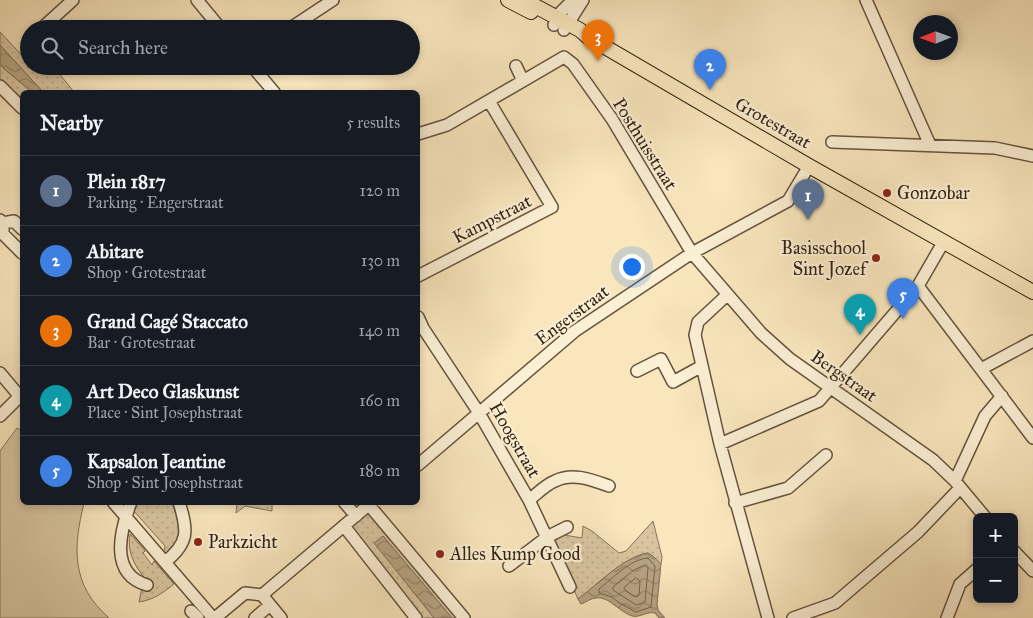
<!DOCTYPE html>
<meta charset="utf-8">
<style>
body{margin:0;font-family:"IM FELL Great Primer",serif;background:#20242c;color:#f1f3f6}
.controls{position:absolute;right:15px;bottom:15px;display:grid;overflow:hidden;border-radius:8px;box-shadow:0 2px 8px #0003}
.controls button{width:45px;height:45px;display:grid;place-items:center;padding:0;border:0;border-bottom:1px solid #363941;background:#171b24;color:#f1f3f6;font:25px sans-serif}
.compass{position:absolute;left:913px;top:15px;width:45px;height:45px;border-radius:50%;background:#171b24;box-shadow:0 2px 8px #0003;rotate:269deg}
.you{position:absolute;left:631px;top:266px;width:18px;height:18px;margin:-12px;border:4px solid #fff;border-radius:50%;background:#1a73e8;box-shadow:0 0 0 8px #1a73e833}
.badge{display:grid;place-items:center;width:32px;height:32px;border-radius:50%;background:#db2777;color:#fff;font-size:16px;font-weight:700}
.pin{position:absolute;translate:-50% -41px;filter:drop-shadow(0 1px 2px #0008)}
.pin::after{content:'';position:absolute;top:26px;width:18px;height:15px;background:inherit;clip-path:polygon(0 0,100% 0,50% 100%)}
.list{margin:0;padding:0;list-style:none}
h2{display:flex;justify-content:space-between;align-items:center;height:65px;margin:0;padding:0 20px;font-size:21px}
h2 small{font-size:16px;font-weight:400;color:#9ea1a6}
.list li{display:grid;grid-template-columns:32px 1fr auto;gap:15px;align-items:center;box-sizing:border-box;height:70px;padding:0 20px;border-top:1px solid #363941}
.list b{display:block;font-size:19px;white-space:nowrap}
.list p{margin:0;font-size:16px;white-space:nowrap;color:#9ea1a6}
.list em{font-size:16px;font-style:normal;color:#9ea1a6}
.icon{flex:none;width:28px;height:28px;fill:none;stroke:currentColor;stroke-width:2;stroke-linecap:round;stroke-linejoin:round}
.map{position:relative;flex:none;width:1033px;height:618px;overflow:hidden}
.search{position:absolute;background:#171b24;box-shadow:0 2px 8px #0003;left:20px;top:20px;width:400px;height:55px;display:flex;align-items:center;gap:12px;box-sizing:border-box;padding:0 18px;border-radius:28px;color:#9ea1a6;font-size:19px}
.panel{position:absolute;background:#171b24;box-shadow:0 2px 8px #0003;left:20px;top:90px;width:400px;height:415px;border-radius:8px}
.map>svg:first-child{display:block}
</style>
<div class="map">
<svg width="1033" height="618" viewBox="0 0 1033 618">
<defs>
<pattern id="grass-dots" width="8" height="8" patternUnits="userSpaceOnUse" patternTransform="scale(1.25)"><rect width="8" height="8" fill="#d8c5a0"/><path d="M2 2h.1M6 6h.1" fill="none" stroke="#baa989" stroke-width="1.8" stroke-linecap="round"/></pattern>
<pattern id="water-waves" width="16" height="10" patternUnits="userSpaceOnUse" patternTransform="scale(1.25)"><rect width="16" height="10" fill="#b6a383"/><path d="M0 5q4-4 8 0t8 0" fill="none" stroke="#95846a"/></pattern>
</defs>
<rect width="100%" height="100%" fill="#f9e6bd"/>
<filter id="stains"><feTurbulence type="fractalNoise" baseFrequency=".004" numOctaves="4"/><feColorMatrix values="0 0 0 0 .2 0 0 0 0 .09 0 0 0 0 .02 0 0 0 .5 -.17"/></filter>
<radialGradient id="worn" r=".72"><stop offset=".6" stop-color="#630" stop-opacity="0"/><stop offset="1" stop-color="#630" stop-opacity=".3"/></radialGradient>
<!-- grass -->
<path fill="url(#grass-dots)" stroke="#867459" d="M0,32l29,31v3h3l4,4 5,-4h12l21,26h-31l-43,-47z
M0,63l3,5 29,24h-10v10l-22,-22z
M137,503h35c6,15 10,32 3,48l-11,4 1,-9 -32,-36z
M237,503h35v8l-27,-5 -9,7z
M368,512l93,106h-9l-69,-82 -8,7 59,75h-11l-5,-5 -66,-86z
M653,521l9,36 -1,7 -13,-11c-23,3 -51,32 -70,46l-24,-55 4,-7 6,-2 18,3 1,-12 9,5 27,22 7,-2z
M130,534l15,17 -2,2 9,12 2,-4 20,23c-11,9 -21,16 -35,18l5,-25c-11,-13 -17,-27 -14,-43z"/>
<!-- park -->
<path fill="#d8c5a0" stroke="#867459" d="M17,428l5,3v71l62,1c-11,45 -13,82 25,115h-109v-167z"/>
<!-- water -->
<path fill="url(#water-waves)" stroke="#826f56" d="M0,45l43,47h-11l-29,-24 -3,-5z
M383,536l69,82h-18l-7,-9 -53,-66z
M648,553l5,3 8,8 -4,40 1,6 7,8h-6l-4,-5c-8,-2 -15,5 -23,3 -13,-4 -23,-20 -36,-18 -5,0 -11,5 -15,6l-3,-5c19,-14 47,-43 70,-46z"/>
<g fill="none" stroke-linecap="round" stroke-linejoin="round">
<!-- shore -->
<path stroke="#75624a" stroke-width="1" d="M648,558l7,8 -4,41 -15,5 -18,-10 -6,-5 -13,-4v-4c13,-10 31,-30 49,-31z
M646,565l2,3 -3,34 -9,3 -23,-15v-3l21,-17z
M636,578l4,3 -1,14 -3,2 -10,-6 -2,-3z"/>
<defs>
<path id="minor" d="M197,0l24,29
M866,0l64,145
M554,25l6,-12 13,-13
M41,29l32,-29
M289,29l44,-29
M564,30l19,-30
M252,66l22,26
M516,66l7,15
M0,86l22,22
M418,134l29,-9 117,-68 9,7 39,55 80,134 69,80 29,26 143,101 22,21 30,36
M832,142l163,6 38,8
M0,220l3,3v11l19,19
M3,223l11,-2 8,8
M418,276l134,-69 -63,-106
M918,286l115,152
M727,295l-29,27 -3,13 25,109 48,174
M418,317l5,11 56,85 50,87 41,87
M981,369l52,-28
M637,371l24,-12 12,23 29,-16
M0,373l22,26
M0,416l20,-20
M720,444l99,-43 99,-115 26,-45
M418,465l157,-134 117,-78 96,-52 21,-35
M955,481l30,-65 17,-20
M529,500c8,-6 16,-15 26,-19 18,-9 37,-1 54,5
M113,502l100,116
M131,502c-11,29 -22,72 16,83
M344,502l12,14
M735,503l53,-15 38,-33
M369,505l95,113
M344,526l72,92
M1014,551l19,20
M165,562c24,-19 23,-31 14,-60
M509,566l38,-29 20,-10
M262,595l110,-93
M262,595l19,23
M191,611l7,7
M215,618l30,-25 17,2
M255,618l15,-13
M793,618l42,-15 83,-71 42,-44
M947,618l13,-34 17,-15"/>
<path id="major" d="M508,0l23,12
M524,0l56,30 8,7 221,129 224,126"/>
</defs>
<!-- minor casing -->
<use href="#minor" stroke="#65533d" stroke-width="14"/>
<!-- major casing -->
<use href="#major" stroke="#342212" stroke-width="16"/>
<!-- minor -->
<use href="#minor" stroke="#fbefd4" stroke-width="11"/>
<!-- major -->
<use href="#major" stroke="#f9e6bd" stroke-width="14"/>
</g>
<!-- markers -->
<g fill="#8f2418" stroke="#fbefd4" stroke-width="2">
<circle cx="887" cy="193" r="5"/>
<circle cx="876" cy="258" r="5"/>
<circle cx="198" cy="542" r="5"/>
<circle cx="440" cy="554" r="5"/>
</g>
<g text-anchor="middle" stroke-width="4.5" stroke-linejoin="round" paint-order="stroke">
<!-- street labels -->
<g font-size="18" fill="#342212" stroke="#fbefd4">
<text transform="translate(773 123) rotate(30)" y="6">Grotestraat</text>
<text transform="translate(645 144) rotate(58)" y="6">Posthuisstraat</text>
<text transform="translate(492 219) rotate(-27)" y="6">Kampstraat</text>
<text transform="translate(572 315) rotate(-37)" y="6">Engerstraat</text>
<text transform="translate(844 376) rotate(35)" y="6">Bergstraat</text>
<text transform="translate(515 440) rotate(60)" y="6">Hoogstraat</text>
</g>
<!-- poi labels -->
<g font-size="18" fill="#342212" stroke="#fbefd4" text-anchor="start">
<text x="897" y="199">Gonzobar</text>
<text x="866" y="254" text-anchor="end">Basisschool<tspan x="866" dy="21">Sint Jozef</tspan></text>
<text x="208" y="548">Parkzicht</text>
<text x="450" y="560">Alles Kump Good</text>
</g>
</g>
<rect width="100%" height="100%" filter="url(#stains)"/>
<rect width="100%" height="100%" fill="url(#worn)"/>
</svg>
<div class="controls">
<button>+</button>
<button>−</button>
</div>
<svg class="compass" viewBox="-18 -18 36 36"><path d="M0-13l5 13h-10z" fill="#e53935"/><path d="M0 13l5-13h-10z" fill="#9ea1a6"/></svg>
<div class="you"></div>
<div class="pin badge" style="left:808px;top:220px;background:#5c6f8a">1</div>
<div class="pin badge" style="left:710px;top:90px;background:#3f7fe0">2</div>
<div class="pin badge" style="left:598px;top:61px;background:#e8710a">3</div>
<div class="pin badge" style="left:860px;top:335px;background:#0f9aa8">4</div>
<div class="pin badge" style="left:903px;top:319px;background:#3f7fe0">5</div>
<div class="search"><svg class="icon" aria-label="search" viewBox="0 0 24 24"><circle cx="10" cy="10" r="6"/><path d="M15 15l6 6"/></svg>Search here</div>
<section class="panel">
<h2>Nearby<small>5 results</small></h2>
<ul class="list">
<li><span class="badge" style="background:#5c6f8a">1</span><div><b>Plein 1817</b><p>Parking · Engerstraat</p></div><em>120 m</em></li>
<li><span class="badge" style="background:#3f7fe0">2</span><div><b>Abitare</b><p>Shop · Grotestraat</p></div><em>130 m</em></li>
<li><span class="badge" style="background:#e8710a">3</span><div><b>Grand Cagé Staccato</b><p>Bar · Grotestraat</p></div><em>140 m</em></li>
<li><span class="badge" style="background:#0f9aa8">4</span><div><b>Art Deco Glaskunst</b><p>Place · Sint Josephstraat</p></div><em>160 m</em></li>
<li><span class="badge" style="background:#3f7fe0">5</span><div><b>Kapsalon Jeantine</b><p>Shop · Sint Josephstraat</p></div><em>180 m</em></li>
</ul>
</section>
</div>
